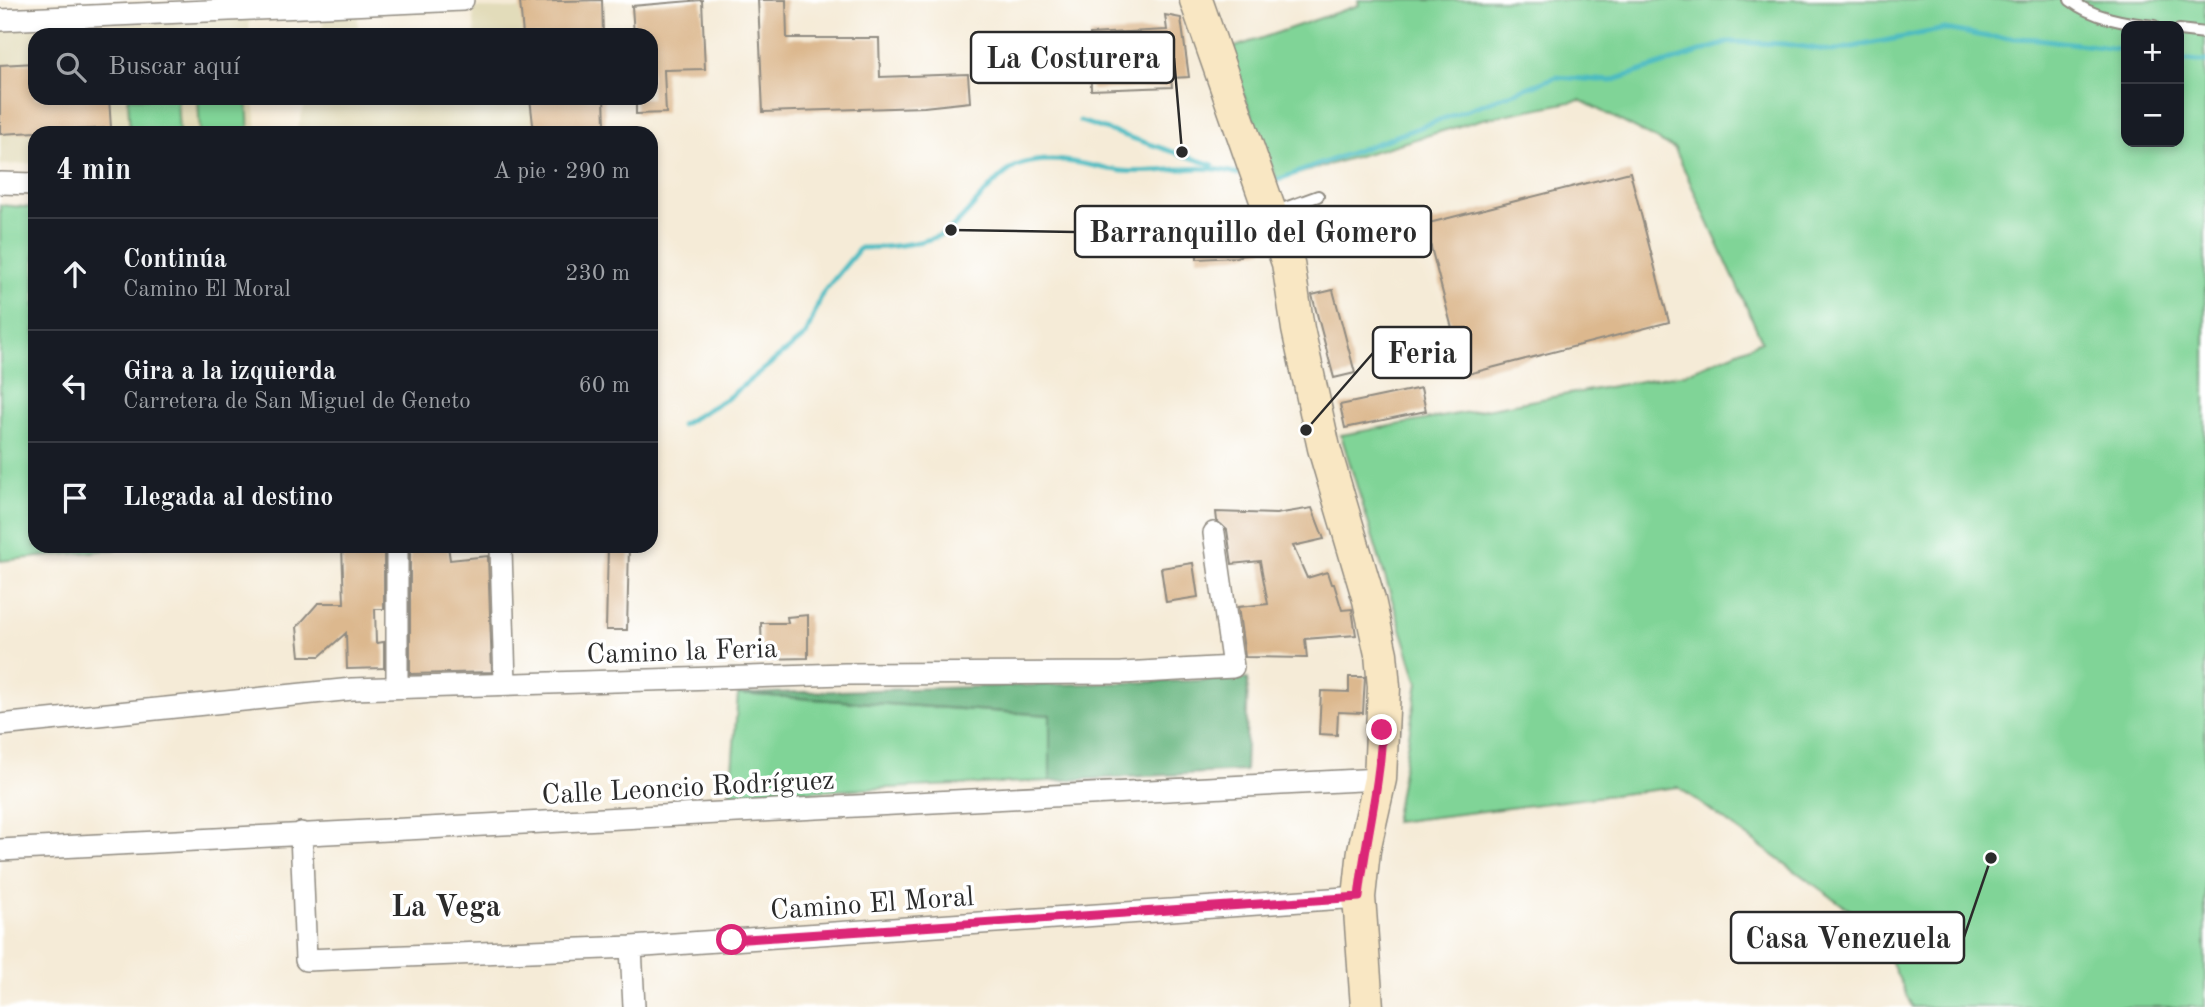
<!DOCTYPE html>
<html lang="es">
<meta charset="utf-8">
<style>
body{margin:0;font-family:"Old Standard TT",serif;background:#20242c;color:#f1f3f6}
.controls{position:absolute;right:21px;top:21px;display:grid;overflow:hidden;border-radius:14px;box-shadow:0 4px 10px #0003}
.controls button{width:63px;height:63px;display:grid;place-items:center;padding:0;border:0;border-bottom:2px solid #363941;background:#171b24;color:#f1f3f6;font:35px sans-serif}
.stop{position:absolute;width:21px;height:21px;margin:-16px;border:5px solid #db2777;border-radius:50%;background:#fff}
.stop.end{background:#db2777;border-color:#fff;box-shadow:0 2px 7px #0008}
.list{margin:0;padding:0;list-style:none}
h2{display:flex;justify-content:space-between;align-items:center;height:91px;margin:0;padding:0 28px;font-size:30px}
h2 small{font-size:23px;font-weight:400;color:#9ea1a6}
.list li{display:grid;grid-template-columns:46px 1fr auto;gap:21px;align-items:center;box-sizing:border-box;height:112px;padding:0 28px;border-top:2px solid #363941}
.list b{display:block;font-size:26px;white-space:nowrap}
.list p{margin:0;font-size:23px;white-space:nowrap;color:#9ea1a6}
.list em{font-size:23px;font-style:normal;color:#9ea1a6}
.icon{flex:none;width:38px;height:38px;fill:none;stroke:currentColor;stroke-width:2;stroke-linecap:round;stroke-linejoin:round}
.map{position:relative;flex:none;width:2205px;height:1007px;overflow:hidden}
.search{position:absolute;background:#171b24;box-shadow:0 4px 10px #0003;left:28px;top:28px;width:630px;height:77px;display:flex;align-items:center;gap:18px;box-sizing:border-box;padding:0 24px;border-radius:21px;color:#9ea1a6;font-size:26px}
.panel{position:absolute;background:#171b24;box-shadow:0 4px 10px #0003;left:28px;top:126px;width:630px;height:427px;border-radius:21px}
.map>svg:first-child{display:block}
</style>
<div class="map">
<svg width="2205" height="1007" viewBox="0 0 2205 1007">
<rect width="100%" height="100%" fill="#fff"/>
<filter id="ink" filterUnits="userSpaceOnUse"><feTurbulence type="fractalNoise" baseFrequency=".0143" numOctaves="2"/><feDisplacementMap in="SourceGraphic" scale="14" xChannelSelector="R" yChannelSelector="G"/><feConvolveMatrix kernelMatrix="1 2 1 2 8 2 1 2 1" color-interpolation-filters="sRGB"/></filter>
<filter id="wash" filterUnits="userSpaceOnUse"><feTurbulence type="fractalNoise" baseFrequency=".00686" numOctaves="4" result="noise"/><feDisplacementMap in="SourceGraphic" scale="28" xChannelSelector="R" yChannelSelector="G"/><feGaussianBlur stdDeviation="1.57" result="paint"/><feColorMatrix in="noise" values="0 0 0 0 0 0 0 0 0 0 0 0 0 0 0 0 0 1.4 0 .05"/><feComposite in="paint" operator="in"/></filter>
<g filter="url(#wash)">
<rect width="100%" height="100%" fill="#f5ebd7"/>
<!-- built -->
<path fill="#e2dcba" d="M473,8l47,1 3,26h-48z
M358,9v26h-39l9,-25z
M249,18l1,17h-215v63h219l3,35h-222v30l-35,2v-135z
M307,98h223l4,35h-238z"/>
<!-- green -->
<path fill="#80d497" stroke="#568061" stroke-width="2" fill-rule="evenodd" d="M1358,0h847v1007h-293l-36,-78 -198,-142 -284,35 24,-139 -77,-248 345,-62 76,-32 -87,-192 -95,-49 -97,19 -206,61 -51,-130 133,-45zM2126,26h53v116h-53z
M128,98h49l2,35h-49z
M198,98h49l2,35h-49z
M0,205l35,3v338h114l-149,15z
M738,694l312,21v66l-320,14z"/>
<!-- forest -->
<path fill="#68b680" stroke="#4a7056" stroke-width="2" d="M1248,679l-3,92 -195,10v-66l-312,-21z"/>
<g fill="none" stroke-linecap="round" stroke-linejoin="round">
<!-- stream -->
<path stroke="#4cbbc1" stroke-width="5" d="M2179,61h26
M1080,121l133,44
M1277,180l279,-103 55,4 119,-39 55,2 47,7 113,-22 44,8 49,2 88,11
M681,425l48,-28 77,-62 16,-41 38,-46c24,0 74,-4 92,-20 19,-16 46,-57 70,-64 37,-11 65,3 100,7 39,4 77,-10 116,3"/>
</g>
<g id="blocks">
<!-- building -->
<path fill="#dcb88e" d="M602,0l1,35h-80l-3,-33z
M702,0l3,69 -41,1 2,43 -30,1v-16h15v-63h-17l-2,-29z
M758,0h28l1,38h92l1,39 88,-3 2,28 -46,5 -161,5z
M1165,15l16,3 8,59 -18,1 1,9 -81,3 -1,-56 77,-4z
M35,63v35h74l2,30 -111,6v-69z
M530,98h74l1,26 -48,9h-23z
M1630,172l39,150 -205,53 -39,-151z
M1249,208l15,41 -28,8 -39,2v-28l16,-2 -1,-9z
M1333,290l22,83 -21,5 -22,-83z
M1421,388l5,23 -81,17 -5,-23z
M1312,508l12,31 -31,7 14,32 20,-6 4,12h3l8,26 10,-1 4,26 -51,4 2,19 -62,-1 -7,-50 30,-3 -8,-43 -28,3 -5,-34 -10,-9 -1,-9 60,2z
M342,546h42v63h-9l1,34 8,-1v26l-37,1 -1,-36 -26,23h-20l-3,-29 21,-24h26z
M410,546h38l2,14 38,-4 4,116 -82,2z
M608,546h21l-2,84h-21z
M1193,563l5,34 -32,5 -5,-34z
M808,615v43l-46,1 -1,-36h27l-1,-6z
M1349,677h16l-2,36 -25,-1 -1,23 -18,-1 2,-43 28,1z"/>
</g>
</g>
<g filter="url(#ink)">
<use href="#blocks" fill-opacity="0" stroke="#908b81" stroke-width="2"/>
<g fill="none" stroke-linecap="round" stroke-linejoin="round">
<defs>
<path id="lane" d="M2070,0c23,18 56,23 84,26
M2179,30l26,3
M1274,212l44,-16"/>
<path id="street" d="M0,20l463,-20
M0,183l35,1
M397,546v141
M501,550l4,133
M0,725l352,-36 493,-15 277,-1 111,-6 -19,-134
M301,833l5,127 325,-13 728,-50
M0,850l1380,-71
M631,947l3,60"/>
<path id="secondary" d="M1196,0l92,263 10,66 26,119 45,152 12,54 3,33 -4,92 -16,71 -5,47 8,110"/>
</defs>
<!-- lane casing -->
<use href="#lane" stroke="#908b81" stroke-width="14"/>
<!-- street casing -->
<use href="#street" stroke="#908b81" stroke-width="24"/>
<!-- secondary casing -->
<use href="#secondary" stroke="#908b81" stroke-width="35"/>
<!-- lane -->
<use href="#lane" stroke="#fff" stroke-width="10"/>
<!-- street -->
<use href="#street" stroke="#fff" stroke-width="21"/>
<!-- secondary -->
<use href="#secondary" stroke="#f9e7c3" stroke-width="32"/>
</g>
</g>
<g fill="none" stroke-linecap="round" stroke-linejoin="round" filter="url(#ink)">
<!-- route -->
<path stroke="#db2777" stroke-width="9" d="M732,940l627,-43c6,-56 21,-110 23,-167"/>
</g>
<g text-anchor="middle" stroke-width="7" stroke-linejoin="round" paint-order="stroke">
<!-- street labels -->
<g font-size="28" fill="#2b2b2b" stroke="#fff">
<text transform="translate(682 650) rotate(-2)" y="10">Camino la Feria</text>
<text transform="translate(688 786) rotate(-3)" y="10">Calle Leoncio Rodríguez</text>
<text transform="translate(872 902) rotate(-4)" y="10">Camino El Moral</text>
</g>
<!-- neighbourhood labels -->
<g font-size="30" font-weight="bold" fill="#2b2b2b" stroke="#fff">
<text x="446" y="916">La Vega</text>
</g>
</g>
<!-- callouts -->
<path fill="none" stroke="#2b2b2b" stroke-width="2.5" d="M1182 152L1174 58M951 230L1075 232M1306 430L1373 353M1991 858L1964 937"/>
<g fill="#2b2b2b" stroke="#fff" stroke-width="2.5">
<circle cx="1182" cy="152" r="7"/>
<circle cx="951" cy="230" r="7"/>
<circle cx="1306" cy="430" r="7"/>
<circle cx="1991" cy="858" r="7"/>
</g>
<g fill="#fff" stroke="#2b2b2b" stroke-width="2.5">
<rect x="971" y="32" width="203" height="51" rx="7"/>
<rect x="1075" y="206" width="356" height="51" rx="7"/>
<rect x="1373" y="327" width="98" height="51" rx="7"/>
<rect x="1731" y="912" width="233" height="51" rx="7"/>
</g>
<g font-size="30" text-anchor="middle" font-weight="bold" fill="#2b2b2b">
<text x="1073" y="68">La Costurera</text>
<text x="1253" y="242">Barranquillo del Gomero</text>
<text x="1422" y="363">Feria</text>
<text x="1848" y="948">Casa Venezuela</text>
</g>
</svg>
<div class="controls">
<button>+</button>
<button>−</button>
</div>
<div class="stop" style="left:732px;top:940px"></div>
<div class="stop end" style="left:1382px;top:730px"></div>
<div class="search"><svg class="icon" aria-label="search" viewBox="0 0 24 24"><circle cx="10" cy="10" r="6"/><path d="M15 15l6 6"/></svg>Buscar aquí</div>
<section class="panel">
<h2>4 min<small>A pie · 290 m</small></h2>
<ul class="list">
<li><svg class="icon" aria-label="ahead" viewBox="0 0 24 24"><path d="M12 20V5M6 11l6-6 6 6"/></svg><div><b>Continúa</b><p>Camino El Moral</p></div><em>230 m</em></li>
<li><svg class="icon" aria-label="left" viewBox="0 0 24 24"><path d="M17 20v-9H6M10 6l-5 5 5 5"/></svg><div><b>Gira a la izquierda</b><p>Carretera de San Miguel de Geneto</p></div><em>60 m</em></li>
<li><svg class="icon" aria-label="arrive" viewBox="0 0 24 24"><path d="M6 21V4h12l-3 4 3 4H6"/></svg><div><b>Llegada al destino</b></div></li>
</ul>
</section>
</div>
